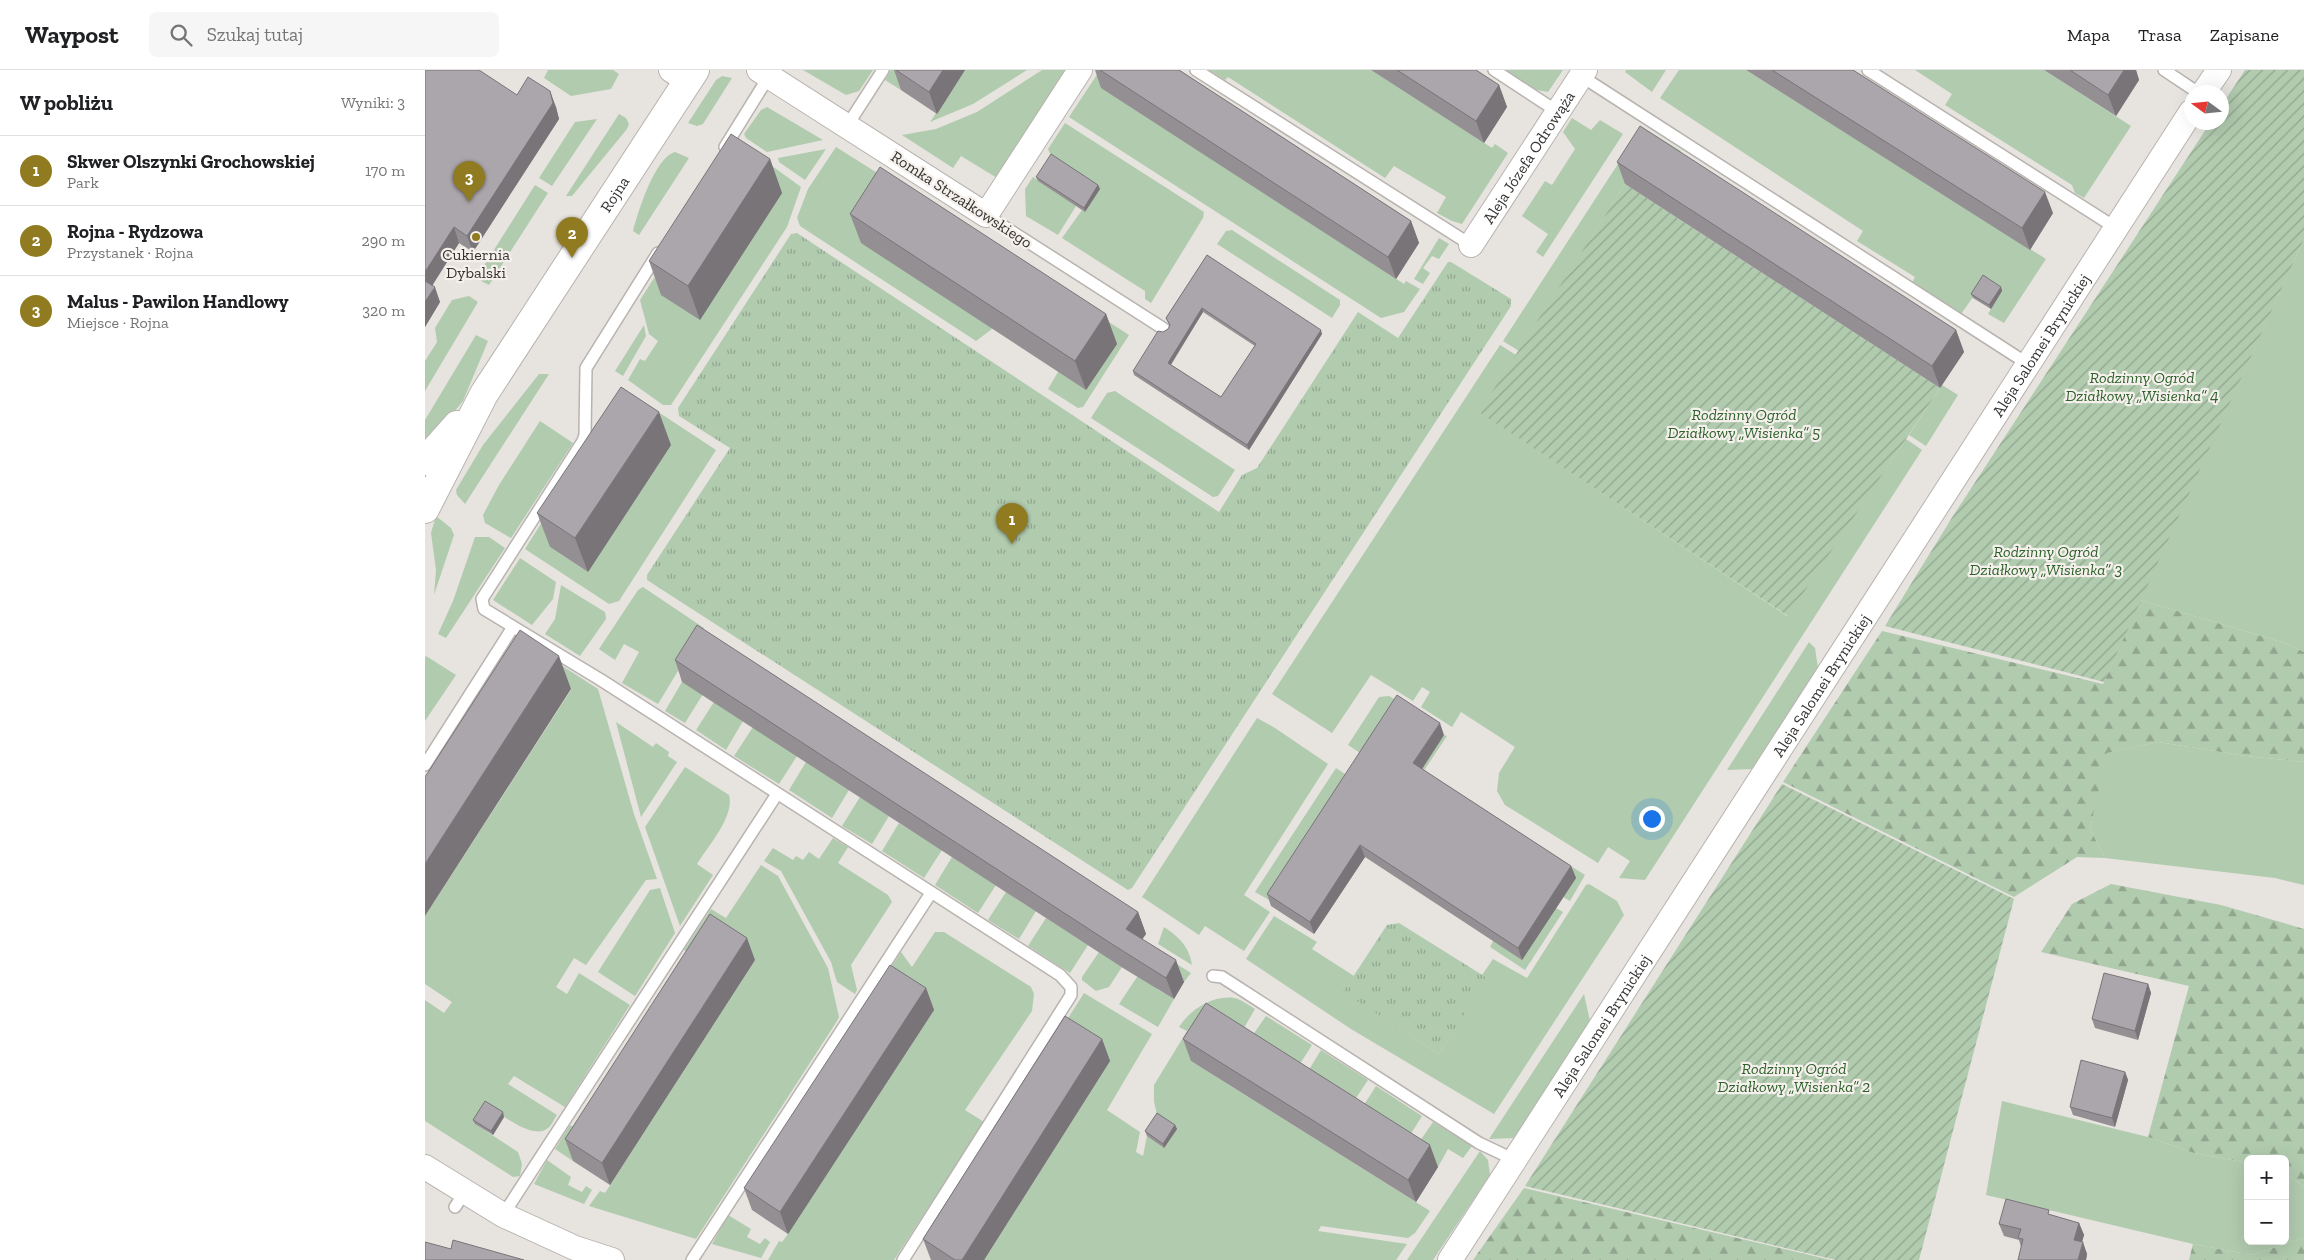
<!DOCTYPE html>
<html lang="pl">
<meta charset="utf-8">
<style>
body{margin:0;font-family:"Zilla Slab",serif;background:#f6f6f6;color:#202124}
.controls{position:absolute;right:15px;bottom:15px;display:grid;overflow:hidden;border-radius:8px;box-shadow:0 5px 20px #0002}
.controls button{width:45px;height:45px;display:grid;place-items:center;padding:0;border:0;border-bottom:1px solid #e0e0e0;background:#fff;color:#202124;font:25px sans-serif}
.compass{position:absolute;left:1759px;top:15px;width:45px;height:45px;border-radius:50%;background:#fff;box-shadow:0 5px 20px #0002;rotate:285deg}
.you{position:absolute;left:1226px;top:748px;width:18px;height:18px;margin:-12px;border:4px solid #fff;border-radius:50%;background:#1a73e8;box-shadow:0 0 0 8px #1a73e833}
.badge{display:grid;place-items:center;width:32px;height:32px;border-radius:50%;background:#917b21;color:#fff;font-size:16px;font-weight:700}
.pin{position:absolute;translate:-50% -41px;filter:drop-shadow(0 1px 2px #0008)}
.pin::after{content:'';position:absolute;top:26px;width:18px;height:15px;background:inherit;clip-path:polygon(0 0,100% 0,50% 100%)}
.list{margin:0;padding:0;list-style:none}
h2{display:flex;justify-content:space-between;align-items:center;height:65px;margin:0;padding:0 20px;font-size:21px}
h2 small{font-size:16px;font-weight:400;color:#757577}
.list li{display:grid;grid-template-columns:32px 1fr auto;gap:15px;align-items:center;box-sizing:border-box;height:70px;padding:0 20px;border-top:1px solid #e0e0e0}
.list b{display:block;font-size:19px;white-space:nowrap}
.list p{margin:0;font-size:16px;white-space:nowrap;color:#757577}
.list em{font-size:16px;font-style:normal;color:#757577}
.icon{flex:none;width:28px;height:28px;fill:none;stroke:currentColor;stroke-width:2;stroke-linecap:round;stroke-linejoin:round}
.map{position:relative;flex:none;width:1879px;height:1190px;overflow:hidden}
header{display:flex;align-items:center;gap:30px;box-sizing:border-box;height:70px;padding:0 25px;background:#fff;border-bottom:1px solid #e0e0e0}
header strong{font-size:24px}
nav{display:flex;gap:28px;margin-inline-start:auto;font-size:18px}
.search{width:350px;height:45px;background:#f6f6f6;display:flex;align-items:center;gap:12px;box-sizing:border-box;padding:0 18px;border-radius:8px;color:#757577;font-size:19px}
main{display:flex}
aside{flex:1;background:#fff}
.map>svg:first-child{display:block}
</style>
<header>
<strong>Waypost</strong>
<div class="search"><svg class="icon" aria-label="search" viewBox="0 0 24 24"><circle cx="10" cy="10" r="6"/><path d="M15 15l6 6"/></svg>Szukaj tutaj</div>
<nav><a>Mapa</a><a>Trasa</a><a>Zapisane</a></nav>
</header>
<main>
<aside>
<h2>W pobliżu<small>Wyniki: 3</small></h2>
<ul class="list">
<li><span class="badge">1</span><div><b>Skwer Olszynki Grochowskiej</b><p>Park</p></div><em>170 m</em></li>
<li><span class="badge">2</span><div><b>Rojna - Rydzowa</b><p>Przystanek · Rojna</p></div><em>290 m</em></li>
<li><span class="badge">3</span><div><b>Malus - Pawilon Handlowy</b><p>Miejsce · Rojna</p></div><em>320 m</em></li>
</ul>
</aside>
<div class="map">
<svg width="1879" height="1190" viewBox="0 0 1879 1190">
<defs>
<pattern id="forest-firs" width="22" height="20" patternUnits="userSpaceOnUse" patternTransform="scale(1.25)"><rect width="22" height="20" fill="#b1cbaf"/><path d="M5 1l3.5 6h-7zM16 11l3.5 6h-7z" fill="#91a58f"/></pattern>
<pattern id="park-tufts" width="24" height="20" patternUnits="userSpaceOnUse" patternTransform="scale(1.25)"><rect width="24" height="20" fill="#b1cbaf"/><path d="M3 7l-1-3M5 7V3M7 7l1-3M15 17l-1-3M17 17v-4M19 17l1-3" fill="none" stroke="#91a58f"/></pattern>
<pattern id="garden-furrows" width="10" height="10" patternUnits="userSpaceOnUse" patternTransform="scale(1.25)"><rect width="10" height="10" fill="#b1cbaf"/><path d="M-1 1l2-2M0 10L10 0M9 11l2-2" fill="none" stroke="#91a58f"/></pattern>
</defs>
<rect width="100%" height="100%" fill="#e7e3de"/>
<!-- grass -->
<path fill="#b1cbaf" d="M123,0h65l6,4 -8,15 -40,7 -27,-18z
M378,0h70l-14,21 -13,4z
M466,0h23l-13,20 -16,-10z
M540,0h62l-54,34 -43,18z
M617,0h31l-71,111 -41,-25 -8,12 -51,-33 34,-6 41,-17z
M675,0l2,18 302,196 2,-3 14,8 -16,23 -23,6 -312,-201z
M784,0h162l121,78 3,-4 13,9 -46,71 -10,-3 -15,-8 9,-16 -52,-31 -9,12 -157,-101 -3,3z
M1080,0h58l-15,22 -11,-2z
M1201,0h40l-14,22 -27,-20z
M1254,0h67l300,189 -42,64 -16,-9 14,-23 -17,-11 -24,34 -49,-31 3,-6 -58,-36 6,-10 -203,-133z
M1490,0h129l87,56 -47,72 -9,-5 -3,-8 -127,-80 7,-11z
M297,6l10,2 -29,46 -6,2 -9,-3 28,-43z
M342,37l56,33 -56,12 -21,-14 -2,-4 17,-24z
M194,44l7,4 3,6 -2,5 -55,67h-6z
M1147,48l19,12 9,-10 23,14 -80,123 -7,-5 12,-18 -26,-18 23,-35 7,4 23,-36 -12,-17z
M172,49l-45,67 -13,-8 36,-56z
M640,53l139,89 -1,6 -52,85 -6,-4v-8l-83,-53 20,-28 3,2 15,-23 -48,-31 -4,-9z
M1217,57l39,24 -9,13 -47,20 -106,167 -16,-10z
M411,77l97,61 59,121 -16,12 -176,-115 -3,-8 11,-29z
M401,79l-21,31 -26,-18 -1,-4z
M250,82l14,6 -50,77 -6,-4c5,-19 22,-74 42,-79z
M343,93l33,24 -14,40 -116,178h-8l-35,-25 12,-21 5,2 13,-20 -9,-7 -9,-34 14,-22 13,8z
M608,107l43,29 -18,29 -32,-19 -1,-27z
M110,115l13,8 -59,92 -8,-4 -1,-9z
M807,160l108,70v5l-8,13 -115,-74 9,-13z
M1014,168l10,6 -10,15 -7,-3 -9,12 7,5 -7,11 -9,-5z
M1879,169v413l-19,-9 -145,-43z
M628,216l76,49 -46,72 -5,1 -30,-19 10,-17z
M44,226l9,6 -53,89v-30l12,-19 -2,-14 17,-28z
M219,255l2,11 -23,40 -8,-5z
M51,265l12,6 -25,60 -38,46v-27z
M1075,275l16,10 -36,57 307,204 119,-177 16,11 -277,430 -26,-2 11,-17 -22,-14 -10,16 -93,-58 -8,-14 2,-18 16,-26 -54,-35 -9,15 -31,-20 9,-15 -8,-5 -9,14 -42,-26 -39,58 -60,-39z
M114,304h10l-84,130 -8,-9 -1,-5 27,-45z
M1517,315l16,10 -32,51 -17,-11z
M690,321l120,79 -17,26 -5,1 -122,-79 16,-25z
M212,328l79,52 -97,151 -10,3 -84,-55 22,-35 3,33 38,25z
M115,351l33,22 -62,95 -26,-15 -2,-8 16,-30z
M11,446l15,12 3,7 -20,60 2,-25 -5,-37z
M50,467h14l16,11 -59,90 -8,-4 15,-33z
M95,488l36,24 -3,17 -21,26 -39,-25z
M136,515l44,27 1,7 -26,37 -35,-22 10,-15z
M218,517l61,41 -46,76 -36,-21 17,-31 -15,-8 -9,16 -16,-11 39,-59z
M1384,572l6,6 3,20 -66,101 -25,1z
M108,577l65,42 36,125 23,65 -11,1 -60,85 -12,-7 -18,29 11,7 12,-21 51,32 -65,102 -51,-31 -6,8 49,31c-3,4 -5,10 -9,13 -15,13 -47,-14 -61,-23l-12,19 43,28 4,12 -2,12 -7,1 -88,-56v-121l19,13 8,-11 -27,-18v-68l146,-226z
M1,586l30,19 -31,46v-63z
M257,612l21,12 -18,29 -20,-12z
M964,626l12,7 -33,55 -20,-13 31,-48z
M289,632l29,19 -17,29 -30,-20z
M832,648l18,10 53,36 -84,131 26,17 -26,39 -39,-25 -6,9 -57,-38z
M191,652l37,25 3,-4 13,9 -1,4 9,6 -36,55z
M328,657l44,29 -18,28 -45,-28z
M1019,665l3,1 -24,36 162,103 -15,26 -7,-4 12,-19 -163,-94z
M1733,672l88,14 58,6v123l-29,-7 -170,-20 -15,-29 16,-76z
M381,692l43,28 -17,28 -43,-28z
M260,697l44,28c6,21 -21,51 -32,69l16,11 -33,51 -35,-99z
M911,698l18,12 -80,123 -19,-11z
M435,727l29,19 -17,28 -30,-18z
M474,753l43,27 -18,28 -42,-27z
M408,768l15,9 -10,16 50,32 4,7 -41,63 6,25 -2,4 -18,-12 -6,-20 -50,-91 -17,-10 9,-13 20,12 3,-4 7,4 6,-8 10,7z
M527,787l44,28 -18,28 -43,-28z
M336,795l17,11 50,92 11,49 -2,4 -141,218 -107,-33 11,-15 5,2 150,-233 -54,1 -17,-11 27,-41 15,9z
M1164,814l28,17 7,14 -130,199 -143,-85 -105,-70 28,-43 43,26 -5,7 42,27 -10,16 95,62 47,-76 -4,-3 11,-16 34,19 59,-93z
M235,818l15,45 -40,63 -37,-24 52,-82z
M581,822l30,19 -17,28 -31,-19z
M1131,838l7,4 -38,58 -35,-23 3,-6z
M621,848l42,27 -18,28 -42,-27z
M739,857c15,10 25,19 28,38l-34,-21z
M510,862h9l87,55 3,7 -2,17 -67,99 19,12 -90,138h-126l11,-19 3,1 6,-8 80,-231 33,-51 11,15z
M674,882l23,15 -13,20 -13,4 -14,-11v-3z
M734,883l32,20 -7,9 -17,-11 -10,18 17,10 -16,28 -39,-23 26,-39z
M659,923l68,41 -45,76 33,22 -4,20 7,4 4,-20 17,12 -10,-47v-16l33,-54 -8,-4c11,-17 33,-32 55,-29 6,1 15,7 21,11l-18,31 -46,21 239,150 -15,22 -7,5 -87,-12 -3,5 89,13 -11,16h-412l126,-199 -64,-8z
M1159,924l6,27 -76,117 -25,1z
M841,946l46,29 -19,30 -47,-30z
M896,980l47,30 -20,30 -46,-29z
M951,1016l46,30 -18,29 -47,-29z
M1577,1031l146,36 46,16 54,10v78h37v-68l19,14v51l-53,17 -58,-11 -207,-49z
M1008,1052l39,24 -9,12 -15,-9 -10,18 -25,-16z
M145,1055l19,11 -16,25 -18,-12z
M1055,1081l8,9 2,15 -57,85h-26z
M122,1090l24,17 -3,8 14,7 4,-6 6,4 -8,14 -50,-20z
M303,1145l23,14 -4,8 13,7 5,-6 5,4 -9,16 -49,-14z"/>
<!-- forest -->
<path fill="url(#forest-firs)" d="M1715,530l145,43 19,9v110l-58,-6 -88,-14 -51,11 -17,76 15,29 -28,-1 -63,40 -231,-115 99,-151 221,53z
M1686,814l110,21 83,24v258l-19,-14v-14h-37v4l-54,-10 -46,-16 41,-151 -148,-34 31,-48z
M1099,1118l307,72h-358z
M1879,1168v22h-115l4,-16 58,11z"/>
<!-- park -->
<path fill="url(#park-tufts)" d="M372,163l422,279 23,-37 15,-7 101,-156 40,26 50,-76h3l60,37v7l-379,582 -4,2 -481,-310v-5l83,-127 -51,-32 -1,-8 113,-174z
M974,853l88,55 -48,76 -96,-62 44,-67z"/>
<!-- garden -->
<path fill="url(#garden-furrows)" d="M1820,0h59v169l-200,443 -219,-56 68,-110 257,-393 11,-1 1,-17z
M1200,114l315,204 -152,228 -309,-204z
M1357,714l232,115 -95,361h-83l-311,-74z"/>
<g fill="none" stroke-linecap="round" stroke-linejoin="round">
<defs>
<path id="service" d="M771,0l275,175
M1069,0l64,42
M1443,0l248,158
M1739,0l33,22
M1156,6l447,288
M422,56l36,-56
M300,77l44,-71
M561,145l178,114
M233,183l-72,115 -1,67 -2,6 -101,158 2,10 117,71 459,295 11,12v8l-5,8 -163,257
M0,695l88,-138
M788,906l9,1 257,166 36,17
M30,1137l10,-15
M78,1145l274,-421
M267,1190l239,-367"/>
<g id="minor">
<path d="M246,0l17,11"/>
<path d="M334,0l227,145 94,-145"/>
<path d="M1779,22l15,-22"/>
<path id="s1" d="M1046,175l114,-175"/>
<path d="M0,1097l78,48 72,33 37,12"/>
<path id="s2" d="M1025,1190l741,-1148"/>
</g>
<g id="tertiary">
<path d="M0,391l32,-36"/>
<path id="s3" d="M0,439l59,-115 211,-324"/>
</g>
</defs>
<!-- service casing -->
<use href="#service" stroke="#b8b3af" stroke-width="14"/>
<!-- minor casing -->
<use href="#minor" stroke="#b8b3af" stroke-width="26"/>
<!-- tertiary casing -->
<use href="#tertiary" stroke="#b8b3af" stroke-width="30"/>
<!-- service -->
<use href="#service" stroke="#fff" stroke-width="11"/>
<!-- minor -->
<use href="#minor" stroke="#fff" stroke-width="24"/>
<!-- tertiary -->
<use href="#tertiary" stroke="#fff" stroke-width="28"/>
</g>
<!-- wall -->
<path fill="#938f93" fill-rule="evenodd" d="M0,0l92,25 39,12 3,12 -86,133 -14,-9 -27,42 8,17 -15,25z
M469,0h71l-28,44 -36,-24z
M670,0h84l232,151 8,22 -23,36 -295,-191z
M946,0h105l23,15 8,22 -23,36z
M1321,0h107l200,143 -23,37z
M1619,0h92l3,10 -23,36z
M345,89l12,34 -82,127 -39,-25 -12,-34z
M1192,92l339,168 8,22 -24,36 -315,-204z
M611,107l62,8 2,4 -15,23 -47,-31z
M425,144l256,100 11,30 -31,46 -225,-147z
M782,185l115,79 -73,116 -115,-75 -1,-4 30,-39 5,-3 2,-3 -4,-8zM778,242l52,34 -34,51 -50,-32z
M1576,217l1,4 -11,18 -18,-11 -2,-4z
M246,375l-83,127 -38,-25 -13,-34z
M250,590l463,252 8,22 -4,5 42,43 -10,17 -51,-31 -441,-286z
M1019,665l-22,34 149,97 5,12 -54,82 -157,-103 -51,77 -43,-28 -4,-12z
M330,890l-145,225 -37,-24 -8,-22z
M1723,914l3,9 -13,47 -43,-12 -3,-9z
M501,918l8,22 -146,224 -36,-24 -8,-22z
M677,969l8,22 -126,199h-53l-8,-21z
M758,969l255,128 -22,35 -225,-141z
M1700,1002l3,8 -13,47 -42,-12 -3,-8z
M79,1047l-11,18 -18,-11 -2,-4z
M750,1055l2,4 -13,19 -17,-12 -2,-5z
M1626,1145l28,8 5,12 -2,7 5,12 -1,6h-68l3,-13 -2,-7 -15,-4 -5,-12z"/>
<!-- shaded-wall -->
<path fill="#787478" d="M518,0h22l-28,44 -8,-22z
M1699,0h12l3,10 -23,36 -8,-21z
M1074,15l8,22 -23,36 -8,-22z
M125,21l6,16 3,12 -86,133 -6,-16z
M345,89l12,34 -82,127 -12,-34z
M673,115l2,4 -15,23 -1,-4z
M1620,122l8,21 -23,37 -8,-22z
M986,151l8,22 -23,36 -8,-22z
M29,157l5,16 -32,51 -2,-5v-17z
M10,217l5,15 -15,25v-25z
M1576,217l1,4 -11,18 -2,-4z
M777,238l1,4 -34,55 -1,-4z
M681,244l11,30 -31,46 -11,-29z
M896,260l1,4 -73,116 -2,-5z
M1531,260l8,22 -24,36 -8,-22z
M234,342l12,33 -83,127 -13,-34z
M134,586l12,33 -146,227v-52z
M1015,653l4,12 -26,40 -5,-12z
M935,775l5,12 -51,77 -4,-12z
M1146,796l5,12 -54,82 -4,-12z
M713,842l8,22 -12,17 -8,-22z
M322,868l8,22 -145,225 -8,-22z
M751,890l8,22 -10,17 -8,-21z
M1723,914l3,9 -13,47 -3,-9z
M501,918l8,22 -146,224 -8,-22z
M677,969l8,22 -126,199h-22z
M1700,1002l3,8 -13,47 -3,-9z
M78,1042l1,5 -11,18 -2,-4z
M750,1055l2,4 -13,19 -1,-4z
M1005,1075l8,22 -22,35 -8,-22z
M1654,1153l5,12 -5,17 -5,-12z
M1658,1172l4,12 -1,6h-8z"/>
<!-- building -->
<path fill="#aba6ab" stroke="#787478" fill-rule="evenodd" d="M0,0h54l38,25 11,-18 22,14 3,12 -86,133 -13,-9 -29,45z
M471,0h47l-14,22z
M675,0h79l232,151 -23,36z
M972,0h79l23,15 -23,36z
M1347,0h81l192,122 -23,36z
M1645,0h54l-16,25z
M1215,56l316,204 -24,36 -315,-204z
M306,64l39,25 -82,127 -39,-25z
M626,84l47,31 -14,23 -48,-31z
M455,97l226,147 -31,47 -225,-147z
M782,185l114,75 -74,115 -114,-74 25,-40 5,1 5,-3 2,-4 -4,-7zM777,238l54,36 -35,53 -53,-34z
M1558,205l18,12 -12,18 -18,-11z
M0,211l10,6 -10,15z
M196,317l38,25 -84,126 -38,-25z
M272,555l441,287 -12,17 50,31 -10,18 -51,-32 -440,-286z
M95,560l39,26 -134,208v-87z
M972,625l43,28 -27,40 158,103 -53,82 -158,-103 -50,77 -43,-28z
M285,844l37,24 -145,225 -37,-24z
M465,895l36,23 -146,224 -36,-24z
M1679,903l44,11 -13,47 -43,-12z
M781,933l224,142 -22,35 -225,-141z
M640,946l37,23 -140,221h-7l-32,-21z
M1656,990l44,12 -13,46 -42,-11z
M60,1031l18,11 -12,19 -18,-11z
M732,1043l18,12 -12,19 -18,-13z
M1581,1129l43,11 -1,4 31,9 -5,17 9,2 -5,18h-60l5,-21 -5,-1 3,-9 -22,-5z
M28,1170l71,20h-99v-18l26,7z"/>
<!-- markers -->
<circle fill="#917b21" stroke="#f5f0eb" stroke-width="2" cx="51" cy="167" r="5"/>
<g text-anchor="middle" stroke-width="4.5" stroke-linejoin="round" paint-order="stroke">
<!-- street labels -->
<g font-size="16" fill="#343331" stroke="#f5f0eb">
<text dy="6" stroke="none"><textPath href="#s1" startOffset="105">Aleja Józefa Odrowąża</textPath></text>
<text dy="6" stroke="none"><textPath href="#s3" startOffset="368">Rojna</textPath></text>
<text transform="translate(537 129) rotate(33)" y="6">Romka Strzałkowskiego</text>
<text dy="6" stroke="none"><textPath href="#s2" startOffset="1089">Aleja Salomei Brynickiej</textPath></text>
<text dy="6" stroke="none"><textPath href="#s2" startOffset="684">Aleja Salomei Brynickiej</textPath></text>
<text dy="6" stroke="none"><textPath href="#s2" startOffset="279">Aleja Salomei Brynickiej</textPath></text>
</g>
<!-- poi labels -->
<g font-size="16" fill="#343331" stroke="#f5f0eb">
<text x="51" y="190">Cukiernia<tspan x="51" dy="18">Dybalski</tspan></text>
</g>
<!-- park labels -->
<g font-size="16" font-style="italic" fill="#2c612b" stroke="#f5f0eb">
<text x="1717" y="313">Rodzinny Ogród<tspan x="1717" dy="18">Działkowy „Wisienka” 4</tspan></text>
<text x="1319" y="350">Rodzinny Ogród<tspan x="1319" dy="18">Działkowy „Wisienka” 5</tspan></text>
<text x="1621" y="487">Rodzinny Ogród<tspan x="1621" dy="18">Działkowy „Wisienka” 3</tspan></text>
<text x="1369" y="1004">Rodzinny Ogród<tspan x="1369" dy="18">Działkowy „Wisienka” 2</tspan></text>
</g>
</g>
</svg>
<div class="controls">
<button>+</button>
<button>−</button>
</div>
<svg class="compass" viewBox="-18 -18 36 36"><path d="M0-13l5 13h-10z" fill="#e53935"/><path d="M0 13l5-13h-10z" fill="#757577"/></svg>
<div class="you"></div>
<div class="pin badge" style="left:587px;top:474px">1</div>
<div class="pin badge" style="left:147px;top:188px">2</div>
<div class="pin badge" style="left:44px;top:132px">3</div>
</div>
</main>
